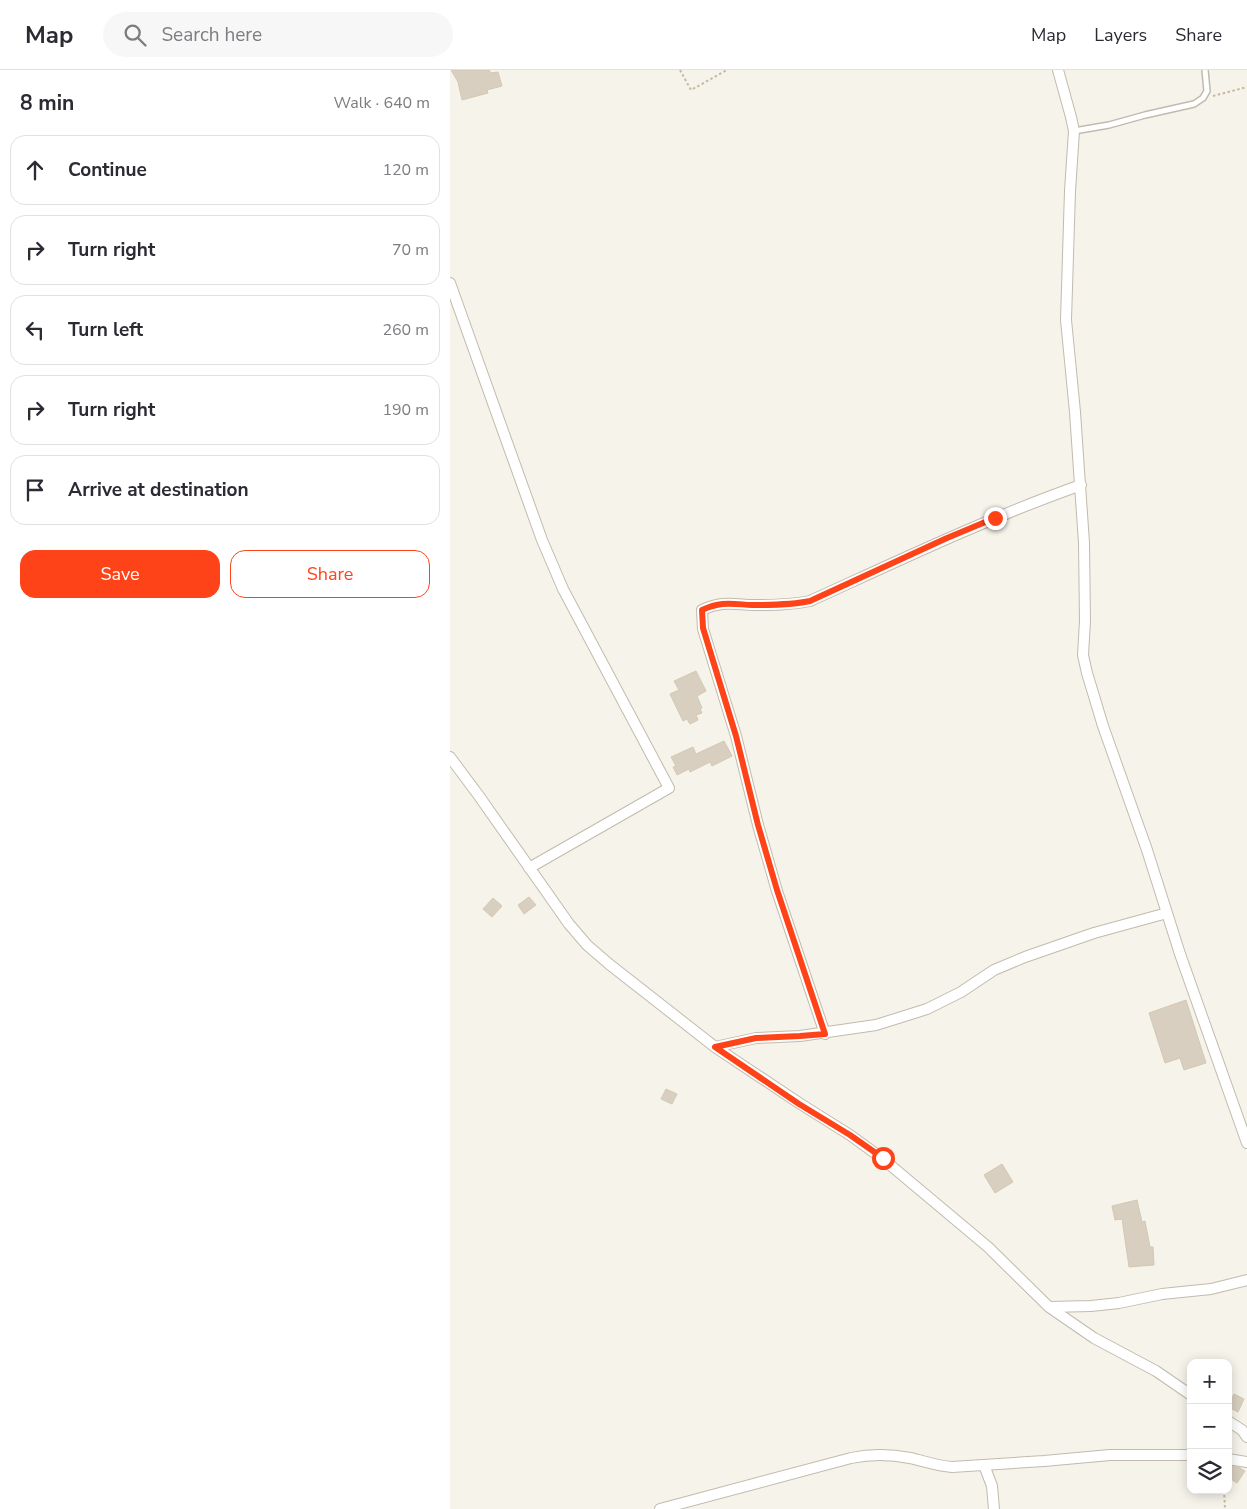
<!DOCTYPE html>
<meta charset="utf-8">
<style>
body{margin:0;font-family:"Nunito Sans",sans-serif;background:#f7f7f7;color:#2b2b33}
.controls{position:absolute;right:15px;bottom:15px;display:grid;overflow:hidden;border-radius:10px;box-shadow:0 2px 12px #0003}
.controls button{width:45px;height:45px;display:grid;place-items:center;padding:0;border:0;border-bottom:1px solid #e1e1e2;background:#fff;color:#2b2b33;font:25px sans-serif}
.stop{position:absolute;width:15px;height:15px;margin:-11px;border:4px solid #ff4319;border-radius:50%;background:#fff}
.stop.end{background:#ff4319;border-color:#fff;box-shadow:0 1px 5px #0008}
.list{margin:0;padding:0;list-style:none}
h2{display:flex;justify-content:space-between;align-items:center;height:65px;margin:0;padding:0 20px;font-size:21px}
h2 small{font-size:16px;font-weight:400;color:#7c7c81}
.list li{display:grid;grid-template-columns:32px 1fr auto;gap:15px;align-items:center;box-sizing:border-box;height:70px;margin:0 10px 10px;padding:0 10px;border:1px solid #e1e1e2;border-radius:15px}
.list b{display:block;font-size:19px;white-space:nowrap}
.list em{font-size:16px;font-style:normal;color:#7c7c81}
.actions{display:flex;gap:10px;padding:15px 20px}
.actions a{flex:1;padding:11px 0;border:1px solid #ff4319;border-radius:15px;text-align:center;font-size:18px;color:#ff4319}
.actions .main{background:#ff4319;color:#fff}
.icon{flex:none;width:28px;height:28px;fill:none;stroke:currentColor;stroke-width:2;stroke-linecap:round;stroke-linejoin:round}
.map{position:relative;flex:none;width:797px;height:1439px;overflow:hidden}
header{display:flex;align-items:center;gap:30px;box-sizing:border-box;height:70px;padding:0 25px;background:#fff;border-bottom:1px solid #e1e1e2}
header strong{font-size:24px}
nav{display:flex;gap:28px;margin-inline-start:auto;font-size:18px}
.search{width:350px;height:45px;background:#f7f7f7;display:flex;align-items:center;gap:12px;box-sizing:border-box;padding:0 18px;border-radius:28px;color:#7c7c81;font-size:19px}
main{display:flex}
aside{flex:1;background:#fff}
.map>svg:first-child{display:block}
</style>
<header>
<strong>Map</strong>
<div class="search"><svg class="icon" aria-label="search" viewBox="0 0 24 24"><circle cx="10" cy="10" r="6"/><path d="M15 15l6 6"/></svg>Search here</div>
<nav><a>Map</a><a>Layers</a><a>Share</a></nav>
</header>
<main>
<aside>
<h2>8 min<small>Walk · 640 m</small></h2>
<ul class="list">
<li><svg class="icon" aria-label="ahead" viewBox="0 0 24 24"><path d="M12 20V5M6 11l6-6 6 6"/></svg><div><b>Continue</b></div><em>120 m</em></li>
<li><svg class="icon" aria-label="right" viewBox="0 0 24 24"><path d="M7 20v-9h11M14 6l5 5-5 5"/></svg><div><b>Turn right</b></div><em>70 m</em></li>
<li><svg class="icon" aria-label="left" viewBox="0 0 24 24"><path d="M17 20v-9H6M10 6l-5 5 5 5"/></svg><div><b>Turn left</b></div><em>260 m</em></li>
<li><svg class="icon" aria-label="right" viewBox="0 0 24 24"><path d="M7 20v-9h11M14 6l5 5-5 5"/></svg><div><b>Turn right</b></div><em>190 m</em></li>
<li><svg class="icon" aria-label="arrive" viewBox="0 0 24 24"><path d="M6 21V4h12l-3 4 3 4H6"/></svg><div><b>Arrive at destination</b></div></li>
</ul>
<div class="actions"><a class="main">Save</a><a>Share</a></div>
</aside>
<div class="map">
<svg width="797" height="1439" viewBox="0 0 797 1439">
<rect width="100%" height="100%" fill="#f6f3eb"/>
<!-- building -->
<path fill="#d8cfc0" stroke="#d3c8b2" d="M1,0h38l2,3 7,-1 4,14 -15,4 1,3 -26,7 -4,-18z
M246,601l10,20 -9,5 5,12 -2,1 2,4 -6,2 2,5 -8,4 -3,-5 -4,2 -13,-27 9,-4 -5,-9z
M274,671l8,15 -20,10 -2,-4 -20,10 -1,-3 -12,6 -4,-8 3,-1 -5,-9 22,-10 3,7z
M79,827l7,8 -12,9 -6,-9z
M43,828l9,8 -10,11 -9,-8z
M736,930l20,63 -22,7 -4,-12 -15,5 -16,-50z
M216,1019l11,5 -5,10 -11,-5z
M552,1094l11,18 -18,11 -11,-18z
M687,1130l5,22 3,-1 5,26h3l1,18 -25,2 -7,-48 -7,1 -3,-14z
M784,1324l10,5 -6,13 -10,-5z
M780,1396l10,2 5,3 -8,12 -9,-6v-7z"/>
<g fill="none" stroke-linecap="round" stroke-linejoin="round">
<defs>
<path id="lane" d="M624,61l35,-6 36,-10 49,-11 9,-6 4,-7 -2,-21"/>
<path id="street" d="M608,0l13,47 3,14 -4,60 -4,129 9,92 9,131 1,78 -2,34 4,18 16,53 44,124 33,104 67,189
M0,213l92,257 21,49 106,199 -140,80
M0,687l29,39 90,128 18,21 22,19 106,83 84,56 51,32 33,24 105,88 61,60 45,31 62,33 35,24
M375,964l-48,-143 -19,-66 -22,-89 -33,-107 -1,-19c19,-9 30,-6 50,-5 20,0 39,0 58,-4 90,-41 178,-83 271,-116
M265,977l41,-9 44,-2 76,-11 51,-16 34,-17 33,-22 31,-13 69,-24 73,-20
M599,1237l42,-1 28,-3 43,-9 49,-5 36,-9
M778,1351l14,9 5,7
M778,1389l19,3
M534,1395l8,21 2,23
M210,1439l191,-51c19,-4 39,-4 59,0 14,3 27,8 42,9l92,-6 66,-6h81"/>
</defs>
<!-- lane casing -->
<use href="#lane" stroke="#c2bbad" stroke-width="8"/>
<!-- street casing -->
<use href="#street" stroke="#c2bbad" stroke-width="12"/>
<!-- path -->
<path stroke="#c4b89d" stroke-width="2" stroke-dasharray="2.5 2.5" stroke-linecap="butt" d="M230,0l11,20 36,-20
M763,26l34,-9
M774,1420l1,19"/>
<!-- lane -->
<use href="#lane" stroke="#fff" stroke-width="5"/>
<!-- street -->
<use href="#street" stroke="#fff" stroke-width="10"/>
</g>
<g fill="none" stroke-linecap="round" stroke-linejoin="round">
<!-- route -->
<path stroke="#ff4319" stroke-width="6" d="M433,1088l-33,-23 -51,-31 -84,-57 41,-9 44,-2 25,-2 -48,-144 -19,-65 -22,-89 -33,-108 -1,-18c19,-9 30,-6 50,-5 20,0 39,0 58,-4l137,-63 48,-20"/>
</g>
</svg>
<div class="controls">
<button>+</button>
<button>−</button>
<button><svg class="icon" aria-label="layers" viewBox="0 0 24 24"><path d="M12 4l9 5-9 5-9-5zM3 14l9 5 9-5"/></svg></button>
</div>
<div class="stop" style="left:433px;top:1088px"></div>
<div class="stop end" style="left:545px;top:448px"></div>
</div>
</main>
